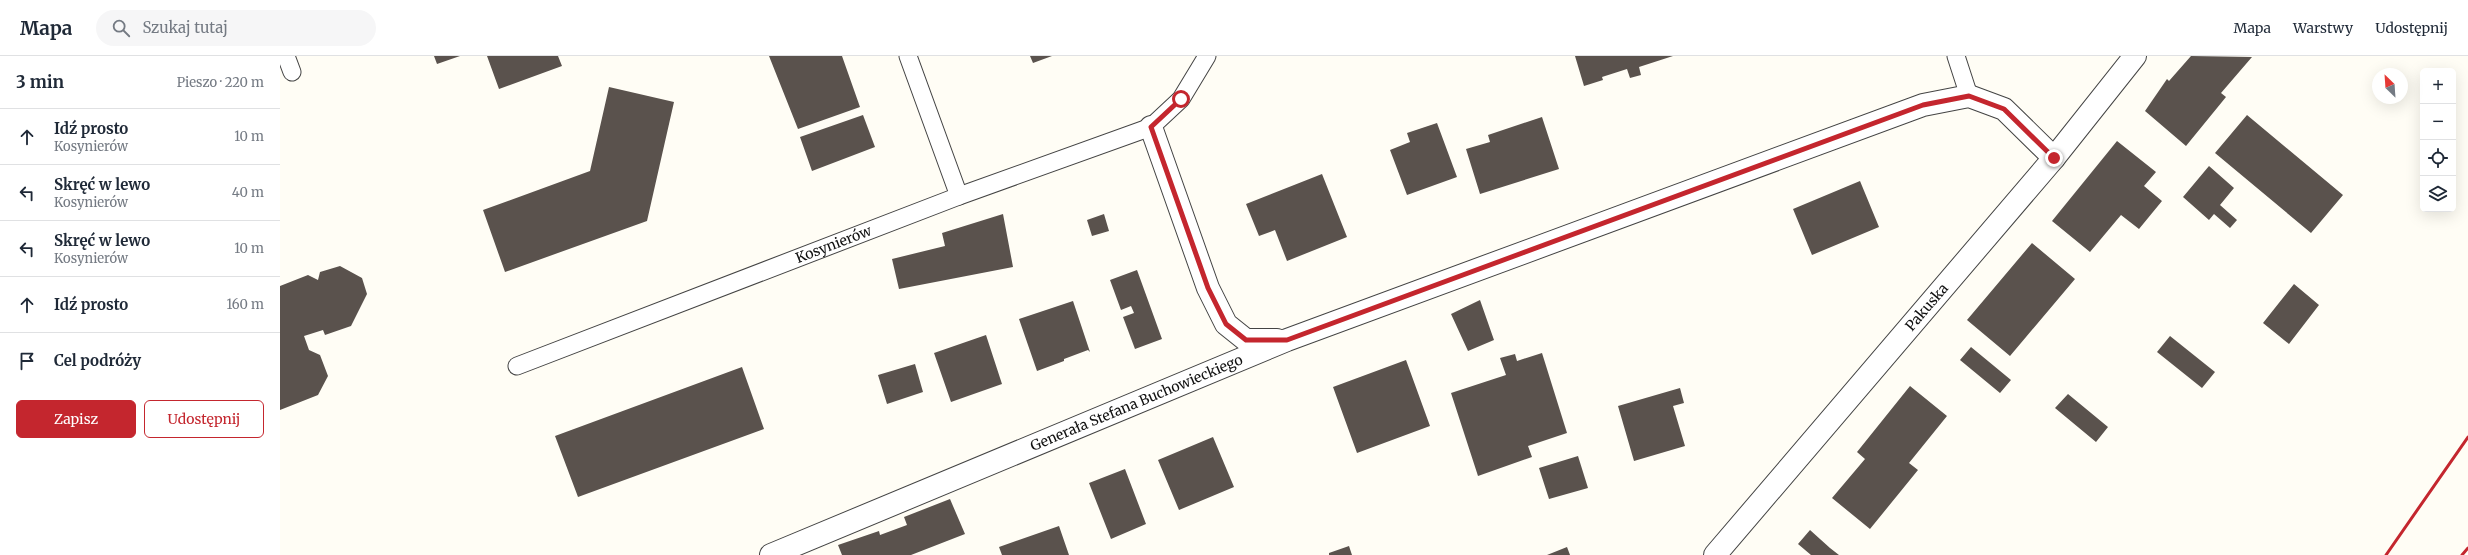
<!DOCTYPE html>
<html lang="pl">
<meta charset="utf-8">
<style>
body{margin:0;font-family:Merriweather,serif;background:#f6f6f7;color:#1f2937}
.controls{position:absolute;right:12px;top:12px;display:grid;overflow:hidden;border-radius:6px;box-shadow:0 4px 16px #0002}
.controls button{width:36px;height:36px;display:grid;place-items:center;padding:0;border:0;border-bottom:1px solid #e0e1e3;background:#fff;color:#1f2937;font:20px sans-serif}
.compass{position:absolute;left:2092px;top:12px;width:36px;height:36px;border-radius:50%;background:#fff;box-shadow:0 4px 16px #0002;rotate:335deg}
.stop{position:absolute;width:12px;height:12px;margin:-9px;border:3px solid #c4262e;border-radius:50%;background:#fff}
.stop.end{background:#c4262e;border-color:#fff;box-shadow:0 1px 4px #0008}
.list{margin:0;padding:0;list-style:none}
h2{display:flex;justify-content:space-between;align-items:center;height:52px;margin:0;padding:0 16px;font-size:17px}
h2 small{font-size:13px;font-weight:400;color:#747a83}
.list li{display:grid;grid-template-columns:26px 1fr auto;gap:12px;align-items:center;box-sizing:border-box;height:56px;padding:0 16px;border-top:1px solid #e0e1e3}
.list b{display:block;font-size:15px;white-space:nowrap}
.list p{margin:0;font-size:13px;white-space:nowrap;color:#747a83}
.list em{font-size:13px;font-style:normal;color:#747a83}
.actions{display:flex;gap:8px;padding:12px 16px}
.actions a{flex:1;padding:9px 0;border:1px solid #c4262e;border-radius:6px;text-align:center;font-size:14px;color:#c4262e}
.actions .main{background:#c4262e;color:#fff}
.icon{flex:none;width:22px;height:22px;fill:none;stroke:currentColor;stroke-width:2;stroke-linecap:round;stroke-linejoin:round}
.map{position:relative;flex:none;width:2188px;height:499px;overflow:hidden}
header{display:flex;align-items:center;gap:24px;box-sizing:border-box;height:56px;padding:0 20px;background:#fff;border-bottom:1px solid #e0e1e3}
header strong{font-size:19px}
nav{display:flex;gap:22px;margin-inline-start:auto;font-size:14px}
.search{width:280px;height:36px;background:#f6f6f7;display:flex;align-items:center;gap:10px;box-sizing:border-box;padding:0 14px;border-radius:22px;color:#747a83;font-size:15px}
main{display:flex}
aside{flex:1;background:#fff}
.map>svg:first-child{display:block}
</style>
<header>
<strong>Mapa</strong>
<div class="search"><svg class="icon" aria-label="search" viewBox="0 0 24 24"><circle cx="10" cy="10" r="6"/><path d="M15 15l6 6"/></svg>Szukaj tutaj</div>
<nav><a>Mapa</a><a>Warstwy</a><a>Udostępnij</a></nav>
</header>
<main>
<aside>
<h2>3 min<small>Pieszo · 220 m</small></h2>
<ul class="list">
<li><svg class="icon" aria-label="ahead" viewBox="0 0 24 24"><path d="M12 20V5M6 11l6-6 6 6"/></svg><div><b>Idź prosto</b><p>Kosynierów</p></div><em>10 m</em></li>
<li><svg class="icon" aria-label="left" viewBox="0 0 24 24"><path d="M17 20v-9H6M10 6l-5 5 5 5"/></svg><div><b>Skręć w lewo</b><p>Kosynierów</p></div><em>40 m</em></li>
<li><svg class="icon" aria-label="left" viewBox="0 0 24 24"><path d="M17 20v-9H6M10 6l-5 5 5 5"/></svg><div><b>Skręć w lewo</b><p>Kosynierów</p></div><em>10 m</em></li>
<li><svg class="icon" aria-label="ahead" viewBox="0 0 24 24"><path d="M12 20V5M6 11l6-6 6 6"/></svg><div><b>Idź prosto</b></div><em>160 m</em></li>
<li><svg class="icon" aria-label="arrive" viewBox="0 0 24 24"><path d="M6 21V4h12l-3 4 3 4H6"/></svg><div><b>Cel podróży</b></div></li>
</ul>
<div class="actions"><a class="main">Zapisz</a><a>Udostępnij</a></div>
</aside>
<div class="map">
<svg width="2188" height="499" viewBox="0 0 2188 499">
<rect width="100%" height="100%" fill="#fffdf5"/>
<!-- building -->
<path fill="#5a524d" d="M154,0h26l-23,8z
M207,0h71l4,10 -63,23z
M489,0h73l18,51 -62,22z
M750,0h22l-19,7z
M1295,0h98l-34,11 2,8 -11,3 -3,-9 -25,8 1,3 -19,6z
M1911,0l61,1 -31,36 5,4 -40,49 -41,-35 22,-32 2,2z
M329,31l65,15 -27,119 -142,51 -22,-62 107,-39z
M583,59l12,32 -63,24 -12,-34z
M1967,59l96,80 -32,38 -96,-80z
M1262,61l17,52 -79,25 -14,-45 24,-7 -2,-7z
M1157,67l20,54 -50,18 -17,-45 20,-8 -3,-9z
M1837,85l39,31 -12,14 18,15 -23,28 -18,-14 -31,37 -38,-31z
M1929,110l25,22 -14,17 17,15 -7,8 -16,-14 -5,6 -26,-23z
M1042,118l25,63 -60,24 -12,-31 -16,6 -13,-32z
M1580,125l19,46 -67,28 -19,-46z
M723,158l10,53 -114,22 -7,-30 53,-13 -3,-13z
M824,158l5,17 -17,5 -5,-16z
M1752,187l43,36 -65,77 -43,-36z
M60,210l22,12 5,16 -16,32 -26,9 -2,-5 -19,6 5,14 11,5 8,21 -10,19 -38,15v-124l28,-11 10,5 2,-8z
M857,214l25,69 -27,10 -12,-32 11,-4 -3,-7 -10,4 -11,-30z
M2014,228l25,21 -30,39 -26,-21z
M1200,244l14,40 -26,11 -17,-37z
M793,245l17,51 -2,-2 -24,9v2l-27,10 -18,-52z
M706,279l16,49 -51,18 -17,-49z
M1890,280l45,36 -13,16 -45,-36z
M1691,291l40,33 -11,13 -40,-33z
M1262,297l25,80 -39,13 4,11 -54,19 -27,-83 55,-18 -6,-17 15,-4 2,7z
M1126,304l24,66 -73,27 -24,-66z
M635,308l8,28 -36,12 -9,-29z
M462,311l22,62 -186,68 -23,-61z
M1630,330l37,30 -38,47 9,7 -48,59 -38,-31 33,-39 -8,-7z
M1400,332l4,15 -11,3 12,40 -51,15 -16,-55z
M1788,338l40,33 -12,15 -41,-34z
M933,381l21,50 -55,23 -21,-50z
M1298,400l10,32 -39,11 -10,-31z
M845,413l21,55 -35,15 -22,-56z
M670,443l15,35 -54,21h-69l-4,-10 41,-14 1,4 27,-10 -3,-8z
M779,470l10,29h-67l-3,-8z
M1530,474l20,18 9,7h-28l-13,-11z
M1069,490l3,9h-23v-2z
M1287,491l3,8h-23z"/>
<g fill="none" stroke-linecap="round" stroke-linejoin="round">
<defs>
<g id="service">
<path d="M6,0l6,16"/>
<path d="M628,0l51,140"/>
<path d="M1676,0l13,40"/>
<path id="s1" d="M237,310l442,-170 192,-69 30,-28 26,-43"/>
</g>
<g id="minor">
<path d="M871,71l57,161 18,36 20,16h31"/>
<path id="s2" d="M491,499l516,-215 636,-235 46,-9 35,13 50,49"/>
</g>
<g id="tertiary">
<path id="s3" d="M1435,499l339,-397 81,-102"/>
</g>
</defs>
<!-- service casing -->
<use href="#service" stroke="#444" stroke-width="19"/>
<!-- minor casing -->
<use href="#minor" stroke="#444" stroke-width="24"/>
<!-- tertiary casing -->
<use href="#tertiary" stroke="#444" stroke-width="24"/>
<!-- service -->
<use href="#service" stroke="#fff" stroke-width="17"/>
<!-- minor -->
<use href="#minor" stroke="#fff" stroke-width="22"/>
<!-- tertiary -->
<use href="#tertiary" stroke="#fff" stroke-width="22"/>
<!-- rail -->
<path stroke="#c4262e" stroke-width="3" d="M2106,499l82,-118
M2182,499l6,-7"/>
</g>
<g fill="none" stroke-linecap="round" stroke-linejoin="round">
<!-- route -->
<path stroke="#c4262e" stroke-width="5" d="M901,43l-30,28 57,161 18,36 20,16h41l636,-235 46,-9 35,13 50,49"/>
</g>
<g text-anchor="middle" stroke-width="4" stroke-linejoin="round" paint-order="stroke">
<!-- street labels -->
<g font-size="14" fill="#111" stroke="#fff">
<text dy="5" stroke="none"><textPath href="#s1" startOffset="339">Kosynierów</textPath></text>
<text dy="5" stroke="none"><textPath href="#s3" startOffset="326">Pakuska</textPath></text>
<text dy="5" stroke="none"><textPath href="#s2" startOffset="396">Generała Stefana Buchowieckiego</textPath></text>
</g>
</g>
</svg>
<div class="controls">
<button>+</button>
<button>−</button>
<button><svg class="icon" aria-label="locate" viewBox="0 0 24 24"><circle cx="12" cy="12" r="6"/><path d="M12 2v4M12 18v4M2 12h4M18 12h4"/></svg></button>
<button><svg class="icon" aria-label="layers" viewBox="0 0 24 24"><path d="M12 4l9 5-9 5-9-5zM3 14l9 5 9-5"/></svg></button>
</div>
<svg class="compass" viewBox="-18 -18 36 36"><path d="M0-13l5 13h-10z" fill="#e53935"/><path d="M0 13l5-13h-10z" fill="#747a83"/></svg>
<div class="stop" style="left:901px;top:43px"></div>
<div class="stop end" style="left:1774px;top:102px"></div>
</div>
</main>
